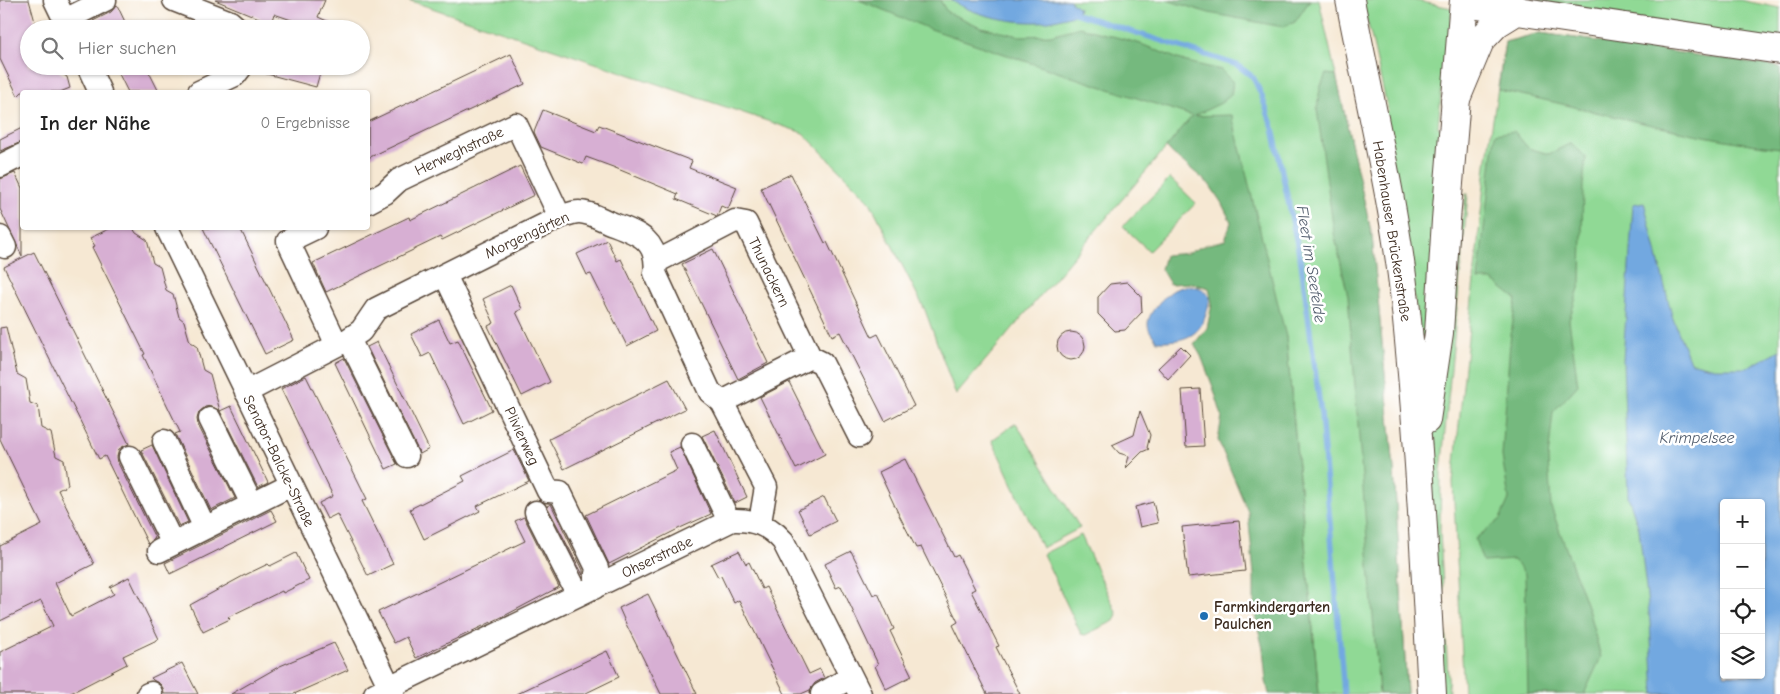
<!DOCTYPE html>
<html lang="de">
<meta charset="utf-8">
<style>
body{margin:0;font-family:"Comic Neue",sans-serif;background:#f2f2f2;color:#222}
.controls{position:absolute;right:15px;bottom:15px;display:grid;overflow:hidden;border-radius:5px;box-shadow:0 1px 4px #0004}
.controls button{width:45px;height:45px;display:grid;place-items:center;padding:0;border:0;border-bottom:1px solid #e0e0e0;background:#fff;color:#222;font:25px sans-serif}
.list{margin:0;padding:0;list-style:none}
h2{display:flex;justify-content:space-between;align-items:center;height:65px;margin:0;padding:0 20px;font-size:21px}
h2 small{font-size:16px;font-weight:400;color:#767676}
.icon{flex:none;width:28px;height:28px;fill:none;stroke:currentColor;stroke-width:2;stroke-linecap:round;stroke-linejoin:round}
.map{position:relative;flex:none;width:1780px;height:694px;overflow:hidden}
.search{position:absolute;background:#fff;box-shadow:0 1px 4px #0004;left:20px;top:20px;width:350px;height:55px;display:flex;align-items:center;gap:12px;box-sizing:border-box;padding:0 18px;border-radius:28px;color:#767676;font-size:19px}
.panel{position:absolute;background:#fff;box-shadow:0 1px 4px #0004;left:20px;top:90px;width:350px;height:140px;border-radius:5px}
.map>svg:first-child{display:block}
</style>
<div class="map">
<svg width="1780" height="694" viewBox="0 0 1780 694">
<rect width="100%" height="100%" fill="#fff"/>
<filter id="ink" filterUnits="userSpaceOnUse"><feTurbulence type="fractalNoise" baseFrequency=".02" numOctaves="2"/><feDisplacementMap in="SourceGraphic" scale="10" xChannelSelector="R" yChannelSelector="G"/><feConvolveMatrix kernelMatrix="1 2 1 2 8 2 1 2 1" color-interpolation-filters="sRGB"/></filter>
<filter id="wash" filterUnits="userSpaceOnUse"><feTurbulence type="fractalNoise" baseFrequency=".0096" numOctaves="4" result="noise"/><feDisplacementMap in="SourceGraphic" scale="20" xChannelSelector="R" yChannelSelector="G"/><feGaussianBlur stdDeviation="1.12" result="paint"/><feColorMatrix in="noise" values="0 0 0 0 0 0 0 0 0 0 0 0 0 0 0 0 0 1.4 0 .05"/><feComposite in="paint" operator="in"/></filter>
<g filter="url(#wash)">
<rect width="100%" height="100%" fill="#f6e8d3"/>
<!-- green -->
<path fill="#90d995" stroke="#66825a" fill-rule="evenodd" d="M408,0h911l53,236 22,234 13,224h-88l-33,-357 -93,-221 -237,279 -31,-85 -56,-110 -66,-67z
M1361,0h51l40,8 -4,45h-3l-7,74 3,1 -16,237 -41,-252 4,-2 -17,-76z
M1504,0h236l40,8v34z
M1540,33l240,34v627h-316l-11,-212 33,-317 19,-123zM1724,503h37v172h-37z
M1170,178l26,25 -47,48 -26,-25z
M1466,194h2l-27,278 -1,60 9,162h-7l-13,-234z
M1016,423l64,105 -38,20 -50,-108z
M1081,535l36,79 -3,7 -29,14 -4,-1 -38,-80z"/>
<!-- forest -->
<path fill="#74b97e" stroke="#58724e" d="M859,0h81l7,12 34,15 38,9 32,-1 29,-8 61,17 42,17 38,9 12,12 -2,13 -10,8 -27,13 38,-1 54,222 33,357h-50l-3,-13 -3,-32 -9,-38v-36l-6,-63 -30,-72 4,-24 -9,-29 -12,-31 -7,-12 13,-16 5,-24 -3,-16 -18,-5 -21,1 -9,-15 4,-14 23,-2 17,-8 20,-5 6,-18 -10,-20 -12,-18 -43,-36 26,-32 -126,-41 -141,-48z
M1166,0h144l-15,22 -12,5 -74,-14z
M1540,33l240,34v81c-95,-11 -188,-39 -282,-58l7,-48z
M1326,74l10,1 36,161 22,234 13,224h-28l-31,-398 -14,-63 -17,-124 3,-21z
M1514,131l14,17 21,6 22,-11 15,14 -3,28 -2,97 -12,38 9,65 -25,27 -5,47 3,48 37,102 13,48 -16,35 1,2h-58l-3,-120 -11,-14 -31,2 -8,-23 25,-20 9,-20 -7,-43 8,-114 6,-43 -24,-19h-14l17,-146z"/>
<!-- water -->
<path fill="#72a8e0" stroke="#56697f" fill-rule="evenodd" d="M951,0h118l10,8 -2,6c-12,3 -26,8 -39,8 -27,1 -65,-7 -87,-22z
M1644,202l28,114 18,46 25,6h32l33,-18v344h-126l-4,-72 -11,-93 -11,-33 -5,-135 10,-157zM1724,503h37v172h-37z
M1190,286c10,1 15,3 20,12 -6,34 -17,44 -53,43 -3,-5 -9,-10 -9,-17 0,-12 17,-29 26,-34 5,-3 11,-3 16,-4z"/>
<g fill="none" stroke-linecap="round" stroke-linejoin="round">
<!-- stream -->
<path stroke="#72a8e0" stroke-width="5.5" d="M1071,12l166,53 16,12 8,17 12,34 28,135 20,151 23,280"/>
</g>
<g id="blocks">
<!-- building -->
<path fill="#d7afd3" d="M0,0h29l8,29h-8v37h26l2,4 10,7 3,11 -10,4h-38l-4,4 -18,-37z
M215,0h110l-7,17 27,12h-44l2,-5 -29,-10 -3,9z
M117,5l9,19 -10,5h-19l-4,-8 18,-9z
M511,54l14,30 -157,74v-36z
M115,66h31l13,26h-31z
M256,66h66l-6,21 -60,-16z
M543,110l53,21 3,-6 93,36 -3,7 48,19 -9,22 -7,-3 -4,10 -41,-17 2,-5 -65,-27 -27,-10 -3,7 -42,-17 -7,-15z
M22,128v14l-22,9v-12z
M520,166l14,29 -92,45 -2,-3 -114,55 -13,-29 96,-46 1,3z
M15,173l7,15v68l-22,-47v-30z
M791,174l34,69 2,-1 45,95 6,-3 36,72 -29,15 -45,-89 -8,4 -71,-148z
M111,228h22l3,5 11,7 6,23 7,4 6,23 7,4 6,23 5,4 6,21 7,5 6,23 7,4 10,37 -9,-5 -6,1 -6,5 -2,7 1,6 37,73 -24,12 -36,-76 5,-2 -37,-77 2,-1 -53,-107 3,-1 -5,-8z
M203,228h37l54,112 -29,14z
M607,240l10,21 4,-2 35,72 -29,15 -36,-72 -4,1 -10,-21z
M713,249l55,114 -30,16 -56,-115z
M34,252l95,192 -5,2 -5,3 -2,8 1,6 37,75 -7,6 -43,-88 -6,3 -95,-192z
M1127,282l14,14 1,16 -17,18 -10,1 -17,-17v-17l12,-13z
M511,285l11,24 -6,3 34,70 -28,14 -34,-70 6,-3 -11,-24z
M439,320l11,23 8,-3 34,70 -28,14 -34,-71 -8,4 -11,-23z
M6,327l11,47 9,5 4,24 8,3 3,22 10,5 5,23 8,4 4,25 -10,5 36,74 -39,19 16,33 43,-22 -4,-7 19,-10 30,62 -36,17 4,8 -58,30h-69v-42l53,-26 -12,-25 -41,20v-75l42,-21 -42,-86v-111z
M1057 346a14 14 0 1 1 28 0a14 14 0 1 1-28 0Z
M377,342l52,107 -9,5 -53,-107z
M1181,346l9,9 -22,24 -10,-11z
M344,358l53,106 -11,5 -51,-106z
M306,376l61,123 -5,2 31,63 -25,12 -31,-62 -10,5 -8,-16 14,-7 -52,-107z
M669,379l16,30 -121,60 -15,-30z
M789,382l36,72 -29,15 -36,-72z
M1200,389l4,57 -18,1 -4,-57z
M231,406l37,76 -10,5 -38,-76z
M1140,411l10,24 -3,13 2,1 -7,3 -16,16 3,-12 -10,-3 -7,-8 22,-10z
M715,430l32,67 -12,6 -33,-67z
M152,445l36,77 -9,4 -38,-76z
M680,447l31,67 -31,14 -71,36 -23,-49 91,-45 -8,-18z
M514,450l15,31 -52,25 3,5 -56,28 -14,-30 55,-28 -3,-5z
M905,459l49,98 4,-2 17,34 -4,2 28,55 -3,1 24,47h-33l-34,-69 5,-3 -37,-75 -5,1 -17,-33 -20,-43z
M824,497l12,24 -26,13 -12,-24z
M1153,502l5,21 -18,4 -5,-20z
M551,504l32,66v5l-36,-69z
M271,510l6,11 -107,53 -5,-11z
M524,517l35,70 -53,28 -90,43 -10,-21 -12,6 -16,-31 147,-71 -10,-20z
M1239,521l6,50 -57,6 -6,-50z
M739,551l7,13 3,-2 13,27 4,-2 43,87 11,-5 4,9 -9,5 -5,7 -9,4h-16l-46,-94 -5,3 -13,-27 -3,1 -7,-13z
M851,551l22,44 5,-2 16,36 -4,2 22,45 -26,13 -11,-23 3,-2 -37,-78 -5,2 -11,-24z
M296,553l13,27 -26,13 -1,-2 -54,26 2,2 -27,13 -13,-27 53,-29 25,-12 2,2z
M648,594l27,55 22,45h-36l-34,-68 -8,-18z
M334,643l14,27 -54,24h-63l49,-28z
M607,651l12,26 -35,17h-68z
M182,663l16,31h-34l-1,-6 -3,-4 -7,-4 -2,-2z"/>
</g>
</g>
<g filter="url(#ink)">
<use href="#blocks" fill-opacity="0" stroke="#574639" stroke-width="1"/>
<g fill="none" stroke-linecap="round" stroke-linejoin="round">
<defs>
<path id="minor" d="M55,0l14,29
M174,0l56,22 8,7
M65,20l40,-20
M88,66l12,26
M199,92l36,-17 7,-9
M0,166l22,-11
M368,202l17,-9 14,-13 117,-56 44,93
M167,228l226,466
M315,228l-27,13 49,104
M0,237l5,10
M656,262l79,-41 11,2 64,134 -88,45
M445,275l103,216 12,1 37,76 -3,20
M349,339l58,117
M810,357l12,6 37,73
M246,392l103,-53 12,-8 15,-22 184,-92c6,-2 13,-5 19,-5 10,0 20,6 29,10 26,10 52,16 47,51l55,119 12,10 44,85 -6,35
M210,419l42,85
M164,441l41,87
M692,444l37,77
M130,457l43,87
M536,512l42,83
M159,551l132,-66
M148,694l3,-1
M375,694l357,-174c21,-1 37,5 51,21l77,153
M822,694l29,-17"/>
<path id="major" d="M1350,0c19,100 44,200 55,301 14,131 20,262 27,393
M1426,420l13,-87 7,-113 18,-220"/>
<path id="highway" d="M1464,3l316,47
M1455,101l25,-60 17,-18 21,-13"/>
</defs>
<!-- minor casing -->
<use href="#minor" stroke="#574639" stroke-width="25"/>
<!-- major casing -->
<use href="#major" stroke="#574639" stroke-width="30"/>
<!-- highway casing -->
<use href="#highway" stroke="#574639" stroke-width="30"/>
<!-- minor -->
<use href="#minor" stroke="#fff" stroke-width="22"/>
<!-- major -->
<use href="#major" stroke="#fff" stroke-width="28"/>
<!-- highway -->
<use href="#highway" stroke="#fff" stroke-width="28"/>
</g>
</g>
<!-- markers -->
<circle fill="#1f6fb2" stroke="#fff" stroke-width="2" cx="1204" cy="616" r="5"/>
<g text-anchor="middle" stroke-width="5" stroke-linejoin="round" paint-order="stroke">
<!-- street labels -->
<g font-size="15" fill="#3b2a1e" stroke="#fff">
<text transform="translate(459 151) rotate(-25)" y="5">Herweghstraße</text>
<text transform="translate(1392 231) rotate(81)" y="5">Habenhauser Brückenstraße</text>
<text transform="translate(527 235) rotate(-25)" y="5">Morgengärten</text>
<text transform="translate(769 272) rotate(64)" y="5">Thunackern</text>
<text transform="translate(522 436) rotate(65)" y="5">Plivierweg</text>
<text transform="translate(279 461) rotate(64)" y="5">Senator-Balcke-Straße</text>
<text transform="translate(657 557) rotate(-26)" y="5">Ohserstraße</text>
</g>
<!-- poi labels -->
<g font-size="15" font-weight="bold" fill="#3b2a1e" stroke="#fff" text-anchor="start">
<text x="1214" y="612">Farmkindergarten<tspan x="1214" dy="17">Paulchen</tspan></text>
</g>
<!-- water labels -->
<g font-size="16" font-style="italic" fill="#515c6c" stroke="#fff">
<text transform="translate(1312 264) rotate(81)" y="6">Fleet im Seefelde</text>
<text x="1697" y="443">Krimpelsee</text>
</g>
</g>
</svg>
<div class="controls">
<button>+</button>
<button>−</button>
<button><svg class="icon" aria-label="locate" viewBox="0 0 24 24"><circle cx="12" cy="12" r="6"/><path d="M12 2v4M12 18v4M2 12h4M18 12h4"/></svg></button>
<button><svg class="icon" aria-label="layers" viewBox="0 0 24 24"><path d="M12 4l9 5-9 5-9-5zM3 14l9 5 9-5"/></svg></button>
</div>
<div class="search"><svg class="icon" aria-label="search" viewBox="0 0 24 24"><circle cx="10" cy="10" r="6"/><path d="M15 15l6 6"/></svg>Hier suchen</div>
<section class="panel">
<h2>In der Nähe<small>0 Ergebnisse</small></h2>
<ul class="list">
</ul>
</section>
</div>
